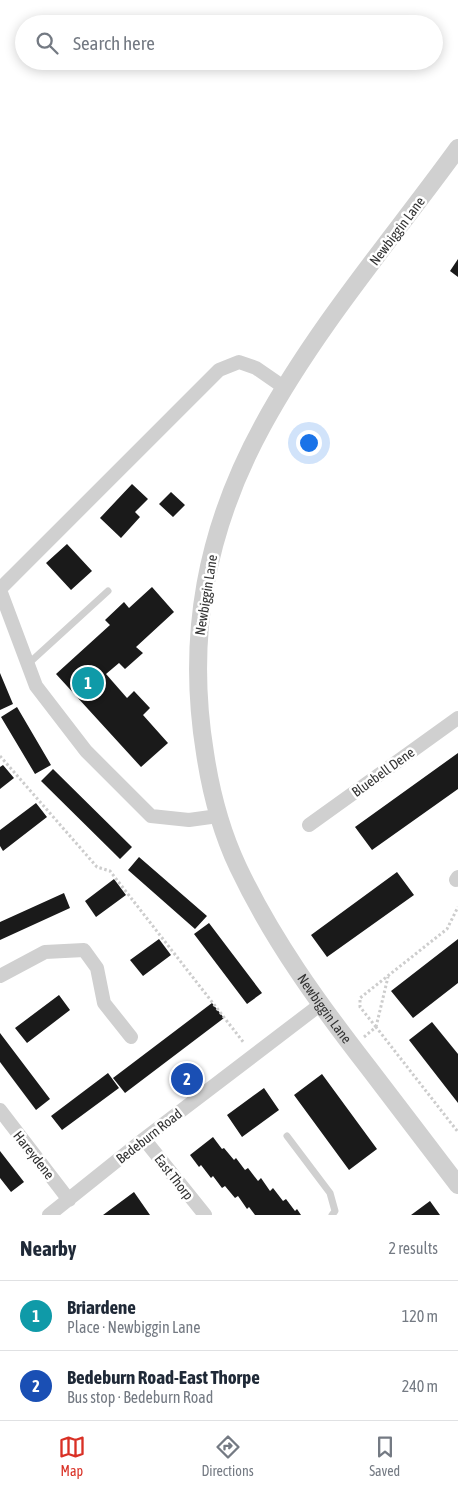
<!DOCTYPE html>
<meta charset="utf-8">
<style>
body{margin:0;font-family:"Asap Condensed",sans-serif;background:#f6f6f7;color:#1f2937}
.you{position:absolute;left:308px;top:442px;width:18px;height:18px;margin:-12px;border:4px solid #fff;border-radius:50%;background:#1a73e8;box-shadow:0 0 0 8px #1a73e833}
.badge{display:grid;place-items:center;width:32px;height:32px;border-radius:50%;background:#d93025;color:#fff;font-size:16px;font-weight:700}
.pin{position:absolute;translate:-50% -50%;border:2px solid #fff;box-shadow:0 1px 5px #0006}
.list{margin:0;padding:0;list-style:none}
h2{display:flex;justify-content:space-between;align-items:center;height:65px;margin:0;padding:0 20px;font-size:21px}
h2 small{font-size:16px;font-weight:400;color:#747a83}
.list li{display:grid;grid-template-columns:32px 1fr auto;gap:15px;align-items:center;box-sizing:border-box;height:70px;padding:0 20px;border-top:1px solid #e0e1e3}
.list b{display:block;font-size:19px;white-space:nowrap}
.list p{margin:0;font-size:16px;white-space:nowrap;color:#747a83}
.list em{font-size:16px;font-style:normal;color:#747a83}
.icon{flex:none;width:28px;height:28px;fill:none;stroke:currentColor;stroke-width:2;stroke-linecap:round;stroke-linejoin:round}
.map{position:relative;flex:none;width:458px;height:1215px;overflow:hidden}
.search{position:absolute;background:#fff;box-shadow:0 2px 12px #0003;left:15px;right:15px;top:15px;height:55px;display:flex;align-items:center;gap:12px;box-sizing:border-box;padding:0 18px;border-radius:28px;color:#747a83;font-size:19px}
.sheet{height:205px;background:#fff}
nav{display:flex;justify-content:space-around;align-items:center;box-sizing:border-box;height:70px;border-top:1px solid #e0e1e3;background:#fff;font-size:14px;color:#747a83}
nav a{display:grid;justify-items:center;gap:2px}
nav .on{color:#d93025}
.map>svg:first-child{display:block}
</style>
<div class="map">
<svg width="458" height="1215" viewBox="0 0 458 1215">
<rect width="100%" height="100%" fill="#fff"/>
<!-- building -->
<path fill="#1a1a1a" d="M458,259v18l-8,-6z
M132,484l16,15 -13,13 5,5 -19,21 -21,-20z
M171,492l14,13 -12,12 -14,-13z
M67,544l25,27 -21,19 -25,-27z
M152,587l22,25 -38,35 7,6 -18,16 -6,-6 -13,11 21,24 7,-7 16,17 -7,7 25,28 -27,24 -85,-93 54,-49 -5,-5 19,-18 5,6z
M0,673l13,31 -13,6z
M17,707l34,58 -16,9 -34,-57z
M458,753v36l-86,61 -17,-23z
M3,765l11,13 -14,11v-22z
M53,769l79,78 -12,12 -79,-78z
M36,803l11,14 -44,34 -3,-5v-16z
M139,857l68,59 -12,13 -67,-59z
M397,872l17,23 -87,62 -16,-22z
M114,879l12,16 -30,22 -11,-16z
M64,893l6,15 -70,32v-18z
M209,923l53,70 -15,11 -53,-70z
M159,939l12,16 -28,21 -13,-16z
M458,939v44l-45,35 -22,-27z
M59,995l11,15 -43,33 -12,-15z
M212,1003l12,15 -99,75 -12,-15z
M432,1022l26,32v49l-49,-63z
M0,1033l50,66 -14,11 -36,-48z
M108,1073l11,15 -57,42 -11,-14z
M322,1074l55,75 -28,21 -55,-75z
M264,1088l15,22 -37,27 -15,-22z
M213,1137l9,12 2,-1 10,12 2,-2 9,12 3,-2 10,13 3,-3 9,13 3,-3 10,13 3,-2 9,12 2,-2 4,6h-46l-6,-8 -2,2 -9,-13 -3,2 -10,-12 -3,2 -9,-12 -2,2 -10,-13 -2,2 -9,-12z
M0,1151l24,31 -13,10 -11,-14z
M134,1192l16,23h-47z
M430,1201l10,14h-29z"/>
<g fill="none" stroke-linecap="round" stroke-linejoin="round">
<!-- path -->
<path stroke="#cdcdcd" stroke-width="3" stroke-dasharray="2.5 2.5" stroke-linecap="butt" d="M0,756l97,111 13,4 134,172
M376,1027l-16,-20v-9l87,-69 11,-22
M376,1027l12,-50
M364,1037l12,-10 82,105"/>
<!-- service -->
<path stroke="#d0d0d0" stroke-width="7" d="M28,664l80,-73
M287,1136l43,57 5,18 -3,4"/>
<!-- minor -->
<path stroke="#d0d0d0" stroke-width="14" d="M0,589l219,-219 20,-8 17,6 29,20
M0,590l36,96 50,65 65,65 38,4 29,-4
M309,825l149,-107
M456,880l2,-3
M0,976l45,-24 39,-2 13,18 7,35 27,34
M0,1110l69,90
M144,1139l61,76
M49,1215l95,-76 177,-135"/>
<!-- tertiary -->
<path stroke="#d0d0d0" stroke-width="18" id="s1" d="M458,148c-66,91 -141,178 -195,277 -57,104 -77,211 -58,328 6,40 16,78 33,114 34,72 81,137 130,200 30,39 60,79 90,118"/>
</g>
<g text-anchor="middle" stroke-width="5" stroke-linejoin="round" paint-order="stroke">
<!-- street labels -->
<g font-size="14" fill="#333" stroke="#fff">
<text transform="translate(397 231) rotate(-53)" y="5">Newbiggin Lane</text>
<text transform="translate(206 595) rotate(-81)" y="5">Newbiggin Lane</text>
<text transform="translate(383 772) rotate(-36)" y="5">Bluebell Dene</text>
<text dy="5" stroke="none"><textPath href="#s1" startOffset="964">Newbiggin Lane</textPath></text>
<text transform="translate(149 1136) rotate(-38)" y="5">Bedeburn Road</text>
<text transform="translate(34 1155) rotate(52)" y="5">Hareydene</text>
<text transform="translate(174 1177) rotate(52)" y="5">East Thorp</text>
</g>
</g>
</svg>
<div class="you"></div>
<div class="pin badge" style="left:88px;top:683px;background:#0f9aa8">1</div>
<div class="pin badge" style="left:187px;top:1079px;background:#1a4fb4">2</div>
<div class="search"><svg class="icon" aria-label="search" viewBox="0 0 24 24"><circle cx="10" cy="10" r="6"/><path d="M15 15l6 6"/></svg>Search here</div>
</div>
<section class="sheet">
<h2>Nearby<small>2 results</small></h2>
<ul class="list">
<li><span class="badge" style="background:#0f9aa8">1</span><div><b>Briardene</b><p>Place · Newbiggin Lane</p></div><em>120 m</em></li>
<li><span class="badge" style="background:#1a4fb4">2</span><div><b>Bedeburn Road-East Thorpe</b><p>Bus stop · Bedeburn Road</p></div><em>240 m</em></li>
</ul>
</section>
<nav>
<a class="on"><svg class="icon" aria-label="map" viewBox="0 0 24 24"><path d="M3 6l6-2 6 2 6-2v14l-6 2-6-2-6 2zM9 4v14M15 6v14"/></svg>Map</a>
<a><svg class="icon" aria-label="directions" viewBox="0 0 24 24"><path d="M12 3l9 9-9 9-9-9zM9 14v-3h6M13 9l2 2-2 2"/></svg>Directions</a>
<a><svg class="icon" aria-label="saved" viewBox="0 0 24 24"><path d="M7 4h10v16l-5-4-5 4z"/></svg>Saved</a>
</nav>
